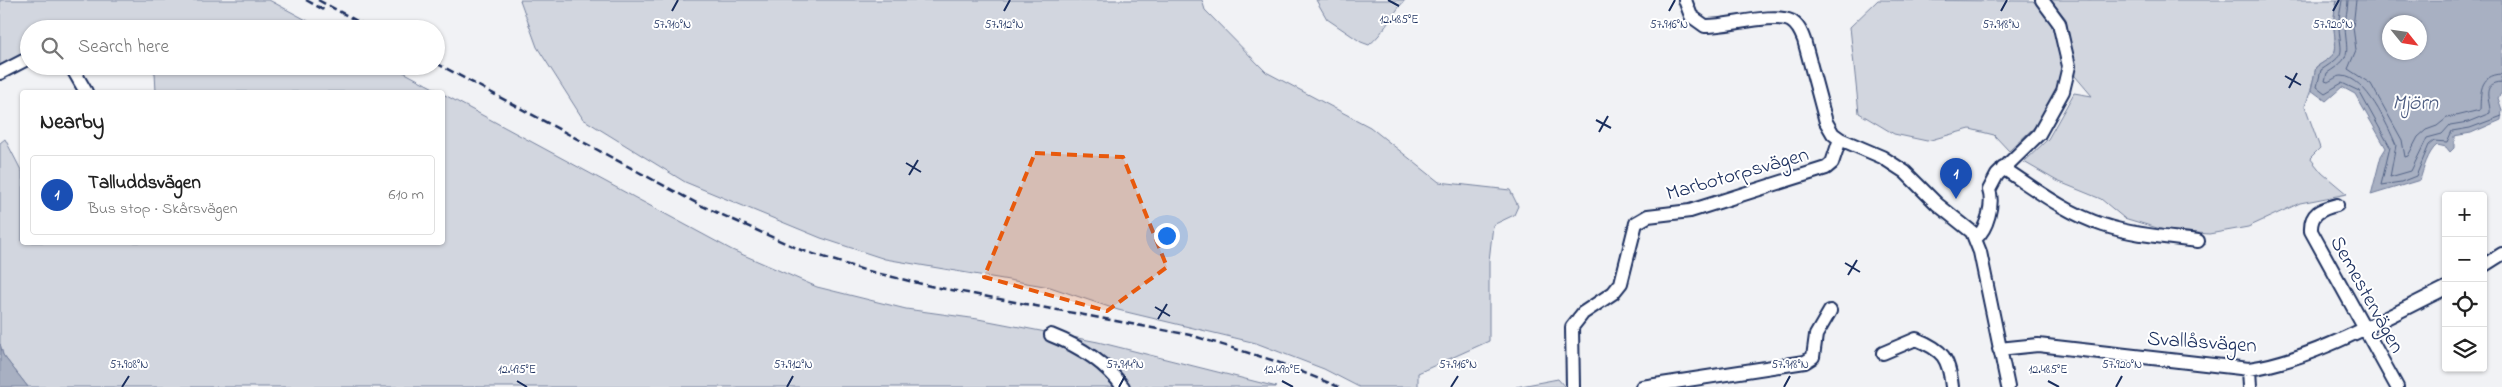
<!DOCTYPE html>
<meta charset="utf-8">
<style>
body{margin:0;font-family:"Indie Flower",sans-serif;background:#f6f6f6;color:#222}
.controls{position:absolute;right:15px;bottom:15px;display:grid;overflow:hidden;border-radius:5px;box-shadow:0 1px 4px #0004}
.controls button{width:45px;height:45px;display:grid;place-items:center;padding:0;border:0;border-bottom:1px solid #e0e0e0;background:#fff;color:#222;font:25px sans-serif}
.compass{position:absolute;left:2382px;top:15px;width:45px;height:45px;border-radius:50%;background:#fff;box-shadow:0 1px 4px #0004;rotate:120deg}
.you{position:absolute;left:1166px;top:235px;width:18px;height:18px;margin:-12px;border:4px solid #fff;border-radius:50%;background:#1a73e8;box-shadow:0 0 0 8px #1a73e833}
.badge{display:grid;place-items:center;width:32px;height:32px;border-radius:50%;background:#2563eb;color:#fff;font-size:16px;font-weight:700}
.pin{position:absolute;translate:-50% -41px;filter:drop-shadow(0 1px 2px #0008)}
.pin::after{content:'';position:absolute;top:26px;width:18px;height:15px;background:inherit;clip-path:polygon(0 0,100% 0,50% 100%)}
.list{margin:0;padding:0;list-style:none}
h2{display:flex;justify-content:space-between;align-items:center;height:65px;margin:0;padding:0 20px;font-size:21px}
h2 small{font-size:16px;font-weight:400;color:#767676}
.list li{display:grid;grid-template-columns:32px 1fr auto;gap:15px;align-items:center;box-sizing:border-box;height:80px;margin:0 10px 10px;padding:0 10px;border:1px solid #e0e0e0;border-radius:5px}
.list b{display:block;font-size:19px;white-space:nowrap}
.list p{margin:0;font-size:16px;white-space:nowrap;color:#767676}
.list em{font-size:16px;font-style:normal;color:#767676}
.icon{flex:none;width:28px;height:28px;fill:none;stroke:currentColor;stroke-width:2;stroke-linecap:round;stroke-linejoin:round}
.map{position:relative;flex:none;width:2502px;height:387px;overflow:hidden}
.search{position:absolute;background:#fff;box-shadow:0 1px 4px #0004;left:20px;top:20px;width:425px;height:55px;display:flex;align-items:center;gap:12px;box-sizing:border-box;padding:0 18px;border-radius:28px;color:#767676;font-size:19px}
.panel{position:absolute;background:#fff;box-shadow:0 1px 4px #0004;left:20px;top:90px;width:425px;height:155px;border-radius:5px}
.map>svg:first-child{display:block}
</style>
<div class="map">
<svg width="2502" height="387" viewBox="0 0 2502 387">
<rect width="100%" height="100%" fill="#f1f2f5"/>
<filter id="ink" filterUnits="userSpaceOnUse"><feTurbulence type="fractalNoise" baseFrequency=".02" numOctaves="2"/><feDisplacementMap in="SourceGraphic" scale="10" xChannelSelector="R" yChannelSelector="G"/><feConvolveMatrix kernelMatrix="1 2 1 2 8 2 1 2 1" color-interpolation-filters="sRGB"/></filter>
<g filter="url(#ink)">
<!-- green -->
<path fill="#d2d6df" stroke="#76829e" d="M0,0h269l54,29h-294v27l-29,13z
M520,0h682l3,10 61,62 104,55 69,55 71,8 8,16 -4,9 -21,10 -4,36v80l-71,32v14h-59l-35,-18 -68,-26 -138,-33 -68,-23 -165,-28 -64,-21 -136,-56 -102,-63 -46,-72z
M1316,0h89c-13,14 -21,33 -36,45l-8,-3 -34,-23z
M1878,0l155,1 17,18 8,27 4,17 -3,24 -14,30 -36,34 -15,-16 -24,-6 -43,12 -33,-7 -35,-21 -9,-86z
M2051,0h286c-2,9 -4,19 -3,28 2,26 6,24 -18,39l-5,23 -6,16 15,42 -10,10 12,15 25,21 -47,9 -52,24 -39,7 -45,-4 -40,-12 -23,-19 -44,-18 -33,-19 24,-23 26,-46 18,3 -17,-20 -9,-57z
M144,66h248l49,26h-285l-1,-19z
M443,94l289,156 85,37 89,22 72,10 120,23 179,45h-1249l-25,-32 -3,-11v-201l5,-4 17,33v70h420z
M1558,379l7,8h-49z"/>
<!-- water -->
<path fill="#a8b0c2" stroke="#707c9a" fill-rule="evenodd" d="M2337,0h165v92l-4,6 4,12 -1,10 -30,13 -17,3v12l-4,4 -4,-5 -9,-2c-9,7 -14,25 -17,35l-49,15 10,-39 5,-8 -31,-54 -13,-7 -16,14 -15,-11 5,-23c24,-15 20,-13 18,-39 -1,-9 1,-19 3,-28zM2390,22h30v30h-30z
M0,344l3,11 25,32h-28z"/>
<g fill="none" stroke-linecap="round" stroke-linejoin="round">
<!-- shore -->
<path stroke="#536386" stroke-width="1" d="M2342,0c-1,9 -4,18 -3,28 2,28 8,25 -18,42l-4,17 8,6 17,-10 17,8 31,56 -9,38 20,-3 15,-6 13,-31 5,-4 13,1 5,-11 18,-3 32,-12
M2348,0c0,9 -3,18 -3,28 2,27 7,29 -18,45l-2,8 3,1c4,-2 9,-6 14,-6 24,1 46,50 54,69l-6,32 21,-6 16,-33 15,-4 8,-9 18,-3 22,-9c1,-11 -11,-30 12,-31
M2356,0l-3,27 3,23 -8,19 23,15 31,56 3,17 3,-1 10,-19 8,-7 11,-4 10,-8 33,-8c1,-16 -2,-35 22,-36"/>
<defs>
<path id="minor" d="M1685,0l6,16 14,10c21,1 69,-14 86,-5 7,4 10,11 13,19l22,82 7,12 7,5 42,18 23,15 32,32 35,28 8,20 28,135
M71,66l15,26
M0,73l29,-15
M2003,168c32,21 63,45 100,57 30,10 63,12 95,16
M2337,205c-16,4 -27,8 -26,26l86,156
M1976,238c11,-9 18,-34 13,-48l8,-15 42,-41 24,-43 6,-25 -5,-21 -5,-22 -17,-23
M2483,266l19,-12
M1051,335c28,11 54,27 72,52
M1999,349l39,-4 211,24c64,-9 139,-53 197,-81
M1883,353l33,-14c27,11 33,19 36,48
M2249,369l1,18
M1573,387l-1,-60 11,-14 30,-20 8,-10 15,-60 12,-7 42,-5 136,-43 6,-5 8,-24
M1642,387l163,-25 8,-5 3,-22 14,-24"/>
</defs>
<!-- minor casing -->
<use href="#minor" stroke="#1b2f5e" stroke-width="16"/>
<!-- minor -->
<use href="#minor" stroke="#fff" stroke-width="12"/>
<!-- rail -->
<path stroke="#1b2f5e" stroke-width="2.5" stroke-dasharray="8 4" stroke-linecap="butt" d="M306,0l18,10
M318,0l54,29
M436,63l264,142 101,45 63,20 66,16 260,49 85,26 64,26"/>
</g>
</g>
<!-- marked area -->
<path fill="#e8590c" fill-opacity="0.2" stroke="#e8590c" stroke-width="4" stroke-dasharray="10 6" stroke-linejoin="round" d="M1035,153l88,4 44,110 -60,44 -123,-34z"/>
<!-- ticks -->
<path fill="none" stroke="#1b2f5e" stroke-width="2" d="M1388,0l11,6M672,11l6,-11M1004,11l6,-11M1669,11l6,-11M2001,11l6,-11M2333,11l6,-11M2285,76l16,9M2289,88l8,-15M1596,120l15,8M1599,132l9,-16M906,163l15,9M909,175l9,-15M1845,263l15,9M1848,275l9,-15M1155,307l15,9M1158,319l9,-15M517,381l10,6M1282,381l11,6M2048,381l11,6M122,387l7,-11M787,387l6,-11M1119,387l6,-11M1451,387l7,-11M1784,387l6,-11M2116,387l6,-11"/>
<g text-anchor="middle" stroke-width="4" stroke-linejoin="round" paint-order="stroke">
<!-- street labels -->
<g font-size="21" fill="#1b2f5e" stroke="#fff">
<text transform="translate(1737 173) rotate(-16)" y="7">Marbotorpsvägen</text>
<text transform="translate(2368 294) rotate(61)" y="7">Semestervägen</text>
<text transform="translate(2202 341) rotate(4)" y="7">Svallåsvägen</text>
</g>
<!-- water labels -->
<g font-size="22" font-style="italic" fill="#4c5c81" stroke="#fff">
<text x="2415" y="109">Mjörn</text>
</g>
</g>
<g font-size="12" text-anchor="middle" fill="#1b2f5e" stroke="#fff" stroke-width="4" stroke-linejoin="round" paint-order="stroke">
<text x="1399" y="23">12.485°E</text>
<text x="1669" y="28">57.916°N</text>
<text x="2001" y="28">57.918°N</text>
<text x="2333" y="28">57.920°N</text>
<text x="672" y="28">57.910°N</text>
<text x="1004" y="28">57.912°N</text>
<text x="129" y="368">57.908°N</text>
<text x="793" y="368">57.912°N</text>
<text x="1125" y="368">57.914°N</text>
<text x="1458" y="368">57.916°N</text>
<text x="1790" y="368">57.918°N</text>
<text x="2122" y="368">57.920°N</text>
<text x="517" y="373">12.495°E</text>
<text x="1282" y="373">12.490°E</text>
<text x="2048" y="373">12.485°E</text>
</g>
</svg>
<div class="controls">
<button>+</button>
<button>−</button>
<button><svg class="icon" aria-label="locate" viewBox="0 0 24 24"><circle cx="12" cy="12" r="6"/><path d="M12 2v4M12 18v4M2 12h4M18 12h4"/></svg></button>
<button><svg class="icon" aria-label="layers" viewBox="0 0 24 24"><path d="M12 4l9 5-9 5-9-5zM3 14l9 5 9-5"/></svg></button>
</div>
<svg class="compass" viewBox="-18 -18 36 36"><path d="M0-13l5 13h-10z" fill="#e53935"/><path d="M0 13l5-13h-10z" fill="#767676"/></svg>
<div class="you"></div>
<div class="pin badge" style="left:1956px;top:199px;background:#1a4fb4">1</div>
<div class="search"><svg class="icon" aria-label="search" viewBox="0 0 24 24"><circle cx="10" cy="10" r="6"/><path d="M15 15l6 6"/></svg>Search here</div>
<section class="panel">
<h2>Nearby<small></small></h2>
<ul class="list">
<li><span class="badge" style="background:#1a4fb4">1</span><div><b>Talluddsvägen</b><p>Bus stop · Skårsvägen</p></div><em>610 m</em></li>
</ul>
</section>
</div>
